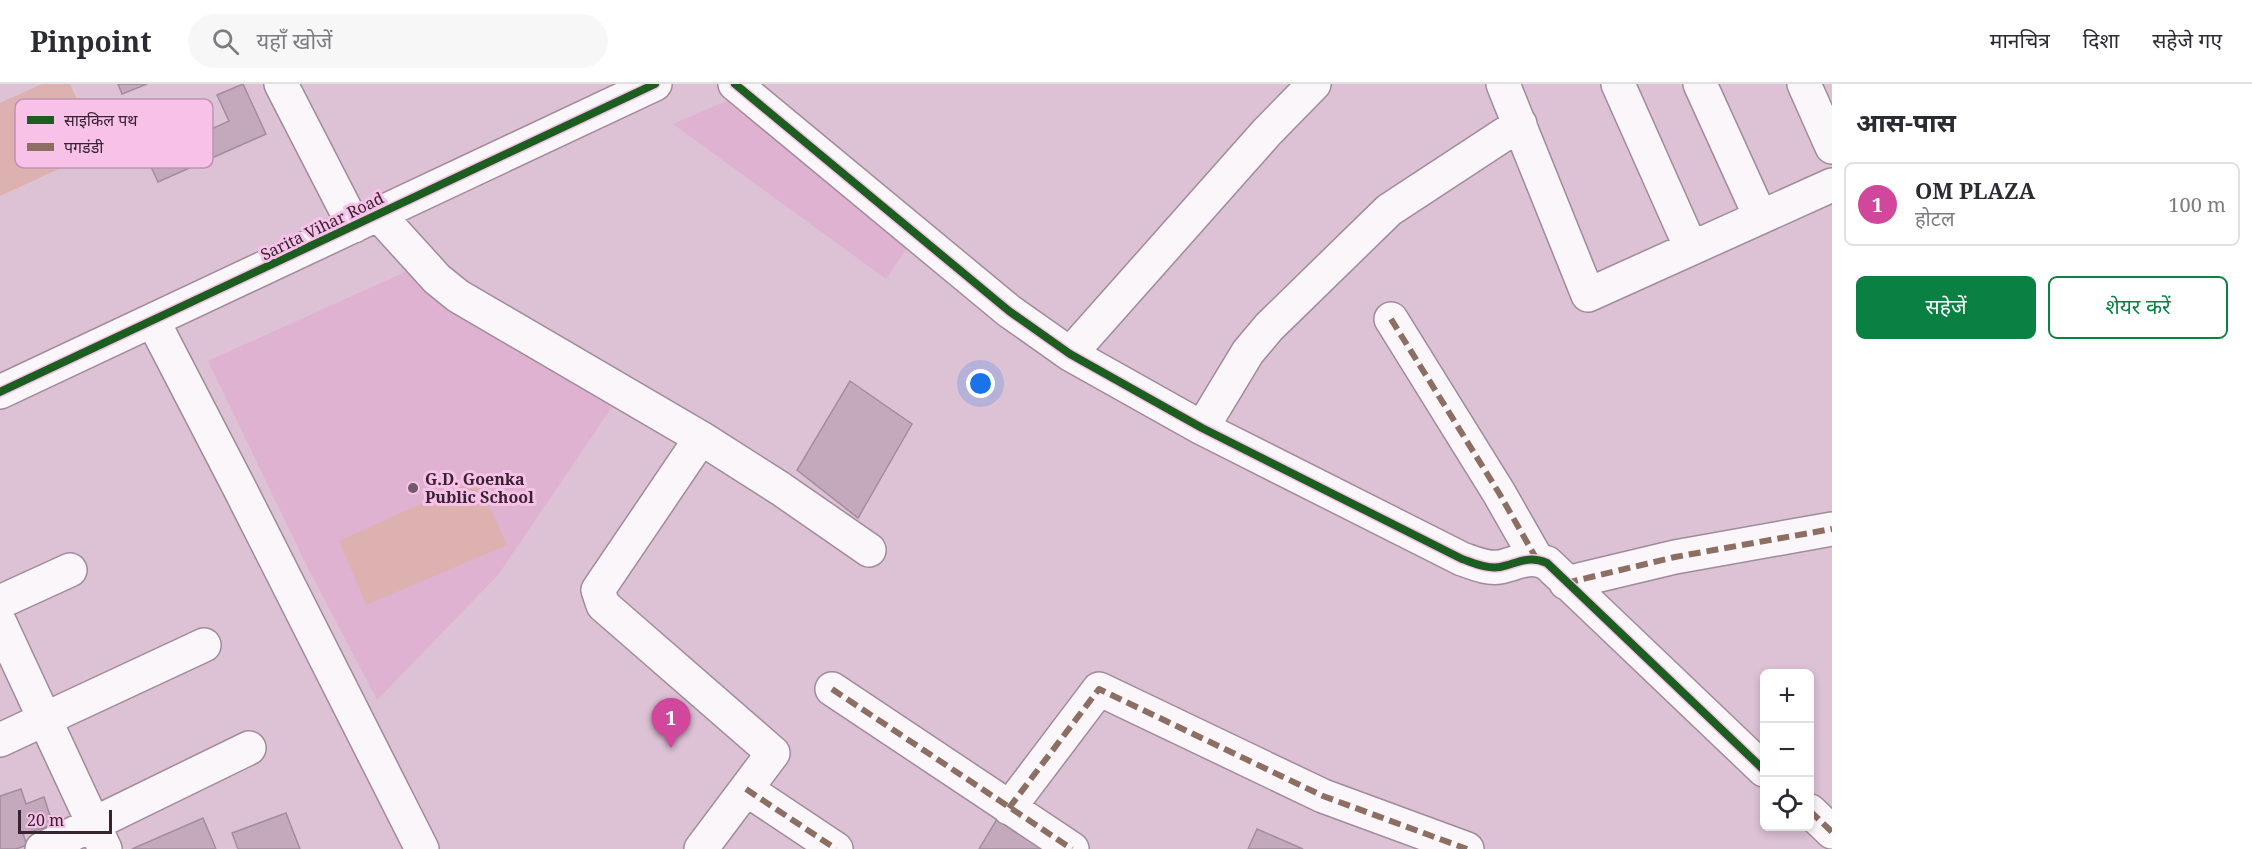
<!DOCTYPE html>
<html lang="hi">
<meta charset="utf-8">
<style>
body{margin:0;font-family:"Noto Serif","Noto Sans Devanagari",serif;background:#f7f7f7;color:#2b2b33}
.controls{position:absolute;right:18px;bottom:18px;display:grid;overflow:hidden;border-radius:9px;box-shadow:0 3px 9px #0003}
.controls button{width:54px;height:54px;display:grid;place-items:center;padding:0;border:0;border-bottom:2px solid #e1e1e2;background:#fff;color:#2b2b33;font:30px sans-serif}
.scale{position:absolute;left:18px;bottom:15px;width:94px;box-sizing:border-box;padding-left:6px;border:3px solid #372332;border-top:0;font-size:16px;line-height:21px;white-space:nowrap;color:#372332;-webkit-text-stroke:4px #f8c1e8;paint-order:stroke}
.you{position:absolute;left:981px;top:300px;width:21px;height:21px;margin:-15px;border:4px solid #fff;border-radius:50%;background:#1a73e8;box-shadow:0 0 0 9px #1a73e833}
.badge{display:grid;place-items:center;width:39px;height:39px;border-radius:50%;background:#0b8043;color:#fff;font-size:20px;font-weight:700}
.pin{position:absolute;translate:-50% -50px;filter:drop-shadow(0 2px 3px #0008)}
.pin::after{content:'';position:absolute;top:32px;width:21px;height:18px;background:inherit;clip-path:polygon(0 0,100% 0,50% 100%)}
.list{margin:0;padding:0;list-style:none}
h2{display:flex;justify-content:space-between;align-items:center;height:78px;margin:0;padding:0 24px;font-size:26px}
h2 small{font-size:20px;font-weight:400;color:#7c7c81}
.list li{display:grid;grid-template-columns:39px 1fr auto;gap:18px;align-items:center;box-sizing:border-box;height:84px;margin:0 12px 12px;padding:0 12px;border:2px solid #e1e1e2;border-radius:9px}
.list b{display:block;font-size:22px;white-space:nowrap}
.list p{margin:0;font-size:20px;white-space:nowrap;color:#7c7c81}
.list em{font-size:20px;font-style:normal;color:#7c7c81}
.actions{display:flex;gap:12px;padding:18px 24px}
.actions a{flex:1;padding:14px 0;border:2px solid #0b8043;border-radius:9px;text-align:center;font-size:21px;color:#0b8043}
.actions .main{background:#0b8043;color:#fff}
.icon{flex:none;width:33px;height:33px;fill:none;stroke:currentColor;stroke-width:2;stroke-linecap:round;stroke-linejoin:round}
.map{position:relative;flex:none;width:1832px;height:765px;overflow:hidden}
header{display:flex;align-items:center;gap:36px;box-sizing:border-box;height:84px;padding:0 30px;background:#fff;border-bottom:2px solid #e1e1e2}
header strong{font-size:28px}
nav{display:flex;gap:33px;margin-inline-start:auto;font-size:21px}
.search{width:420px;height:54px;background:#f7f7f7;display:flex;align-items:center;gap:15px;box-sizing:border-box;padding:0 21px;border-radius:33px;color:#7c7c81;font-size:22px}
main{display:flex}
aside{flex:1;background:#fff}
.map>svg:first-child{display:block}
</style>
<header>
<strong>Pinpoint</strong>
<div class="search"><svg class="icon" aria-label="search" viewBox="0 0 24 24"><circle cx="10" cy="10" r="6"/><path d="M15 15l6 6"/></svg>यहाँ खोजें</div>
<nav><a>मानचित्र</a><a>दिशा</a><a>सहेजे गए</a></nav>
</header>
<main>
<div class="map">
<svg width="1832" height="765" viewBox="0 0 1832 765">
<rect width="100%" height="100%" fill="#ddc1d5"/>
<!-- built -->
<path fill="#dfb2d2" d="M733,14l174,150 -21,31 -213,-155z
M412,185l29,30 171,108 -114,168 -121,125 -69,-132 -100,-207z"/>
<!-- green -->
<path fill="#deb1b1" d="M42,0h28l30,66 -100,46v-93z
M477,394l30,67 -141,60 -27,-64z"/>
<!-- building -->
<path fill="#c3a9bb" stroke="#a38d9d" stroke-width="1.5" d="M118,0h29l-25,10z
M243,0l23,50 -108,48 -23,-50 54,-24 12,26 28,-13 -12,-26z
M850,297l62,43 -54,94 -61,-48z
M21,705l5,15 18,-7 9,28 -30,9 4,11 -11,4h-16v-53z
M286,729l14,36h-62l-6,-16z
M1000,730l47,35h-68z
M203,734l13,31h-84z
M1257,745l46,20h-55z"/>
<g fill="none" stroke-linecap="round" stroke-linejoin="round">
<defs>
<path id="minor" d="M281,0l73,142
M735,0l274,227 61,43 132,74 260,131c12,4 25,10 38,8 18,-4 28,-12 47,-4l217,207
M1503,0l85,211 244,-110
M1618,0l73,164
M1700,0l60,132
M1804,0l28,63
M378,130l59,65 21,17 243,142 80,51 88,61
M1391,235l108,174 37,65
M153,237l87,168 182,360
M1070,270l197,-222 47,-48
M0,308l655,-308
M1202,344l46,-76 21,-25 120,-117 131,-86
M701,354l-103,152 5,15 170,148 -72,96
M1566,499l109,-26 157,-28
M0,518l70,-32
M0,539l105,226
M832,605l240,160
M0,656l204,-95
M746,705l90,60
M1009,724l90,-119 224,107 144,53
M1810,727l22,21
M42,765l207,-101"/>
</defs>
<!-- minor casing -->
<use href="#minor" stroke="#a08b9a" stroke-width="36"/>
<!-- minor -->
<use href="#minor" stroke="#faf6f9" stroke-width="33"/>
<!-- quiet -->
<path stroke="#8d6e63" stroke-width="6" stroke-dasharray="12 6" stroke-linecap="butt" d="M1391,235l108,174 37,65
M1566,499l109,-26 157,-28
M832,605l240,160
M746,705l90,60
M1009,724l90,-119 224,107 144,53
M1810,727l22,21"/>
<defs>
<path id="cycleway" d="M735,0l274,227 61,43 132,74 260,131c12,4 25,10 38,8 18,-4 28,-12 47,-4l217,207
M0,308l655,-308"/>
</defs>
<!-- cycleway casing -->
<use href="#cycleway" stroke="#f8c1e8" stroke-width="11"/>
<!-- cycleway -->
<use href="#cycleway" stroke="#1b5e20" stroke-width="8"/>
</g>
<!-- markers -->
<circle fill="#715a6b" stroke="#f8c1e8" stroke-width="2" cx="413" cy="404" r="6"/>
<g text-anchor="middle" stroke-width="6" stroke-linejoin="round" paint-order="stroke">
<!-- street labels -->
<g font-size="16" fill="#372332" stroke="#f8c1e8">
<text transform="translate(322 142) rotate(-26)" y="6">Sarita Vihar Road</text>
</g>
<!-- poi labels -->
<g font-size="16" font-weight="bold" fill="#372332" stroke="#f8c1e8" text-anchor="start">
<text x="425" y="401">G.D. Goenka<tspan x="425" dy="18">Public School</tspan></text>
</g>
</g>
<!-- legend -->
<rect x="15" y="15" width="198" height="69" rx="9" fill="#f8c1e8" stroke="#be92b1" stroke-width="1.5"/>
<rect x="27" y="32" width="27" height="8" fill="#1b5e20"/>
<rect x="27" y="59" width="27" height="8" fill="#8d6e63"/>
<g font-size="16" fill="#372332">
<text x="64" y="42">साइकिल पथ</text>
<text x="64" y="69">पगडंडी</text>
</g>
</svg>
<div class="controls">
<button>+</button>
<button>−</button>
<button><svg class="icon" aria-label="locate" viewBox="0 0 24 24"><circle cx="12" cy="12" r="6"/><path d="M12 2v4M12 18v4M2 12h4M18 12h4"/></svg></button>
</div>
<div class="scale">20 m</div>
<div class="you"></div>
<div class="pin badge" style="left:671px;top:664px;background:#d1479c">1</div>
</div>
<aside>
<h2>आस-पास<small></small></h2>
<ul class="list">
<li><span class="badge" style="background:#d1479c">1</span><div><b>OM PLAZA</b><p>होटल</p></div><em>100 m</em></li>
</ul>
<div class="actions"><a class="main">सहेजें</a><a>शेयर करें</a></div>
</aside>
</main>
